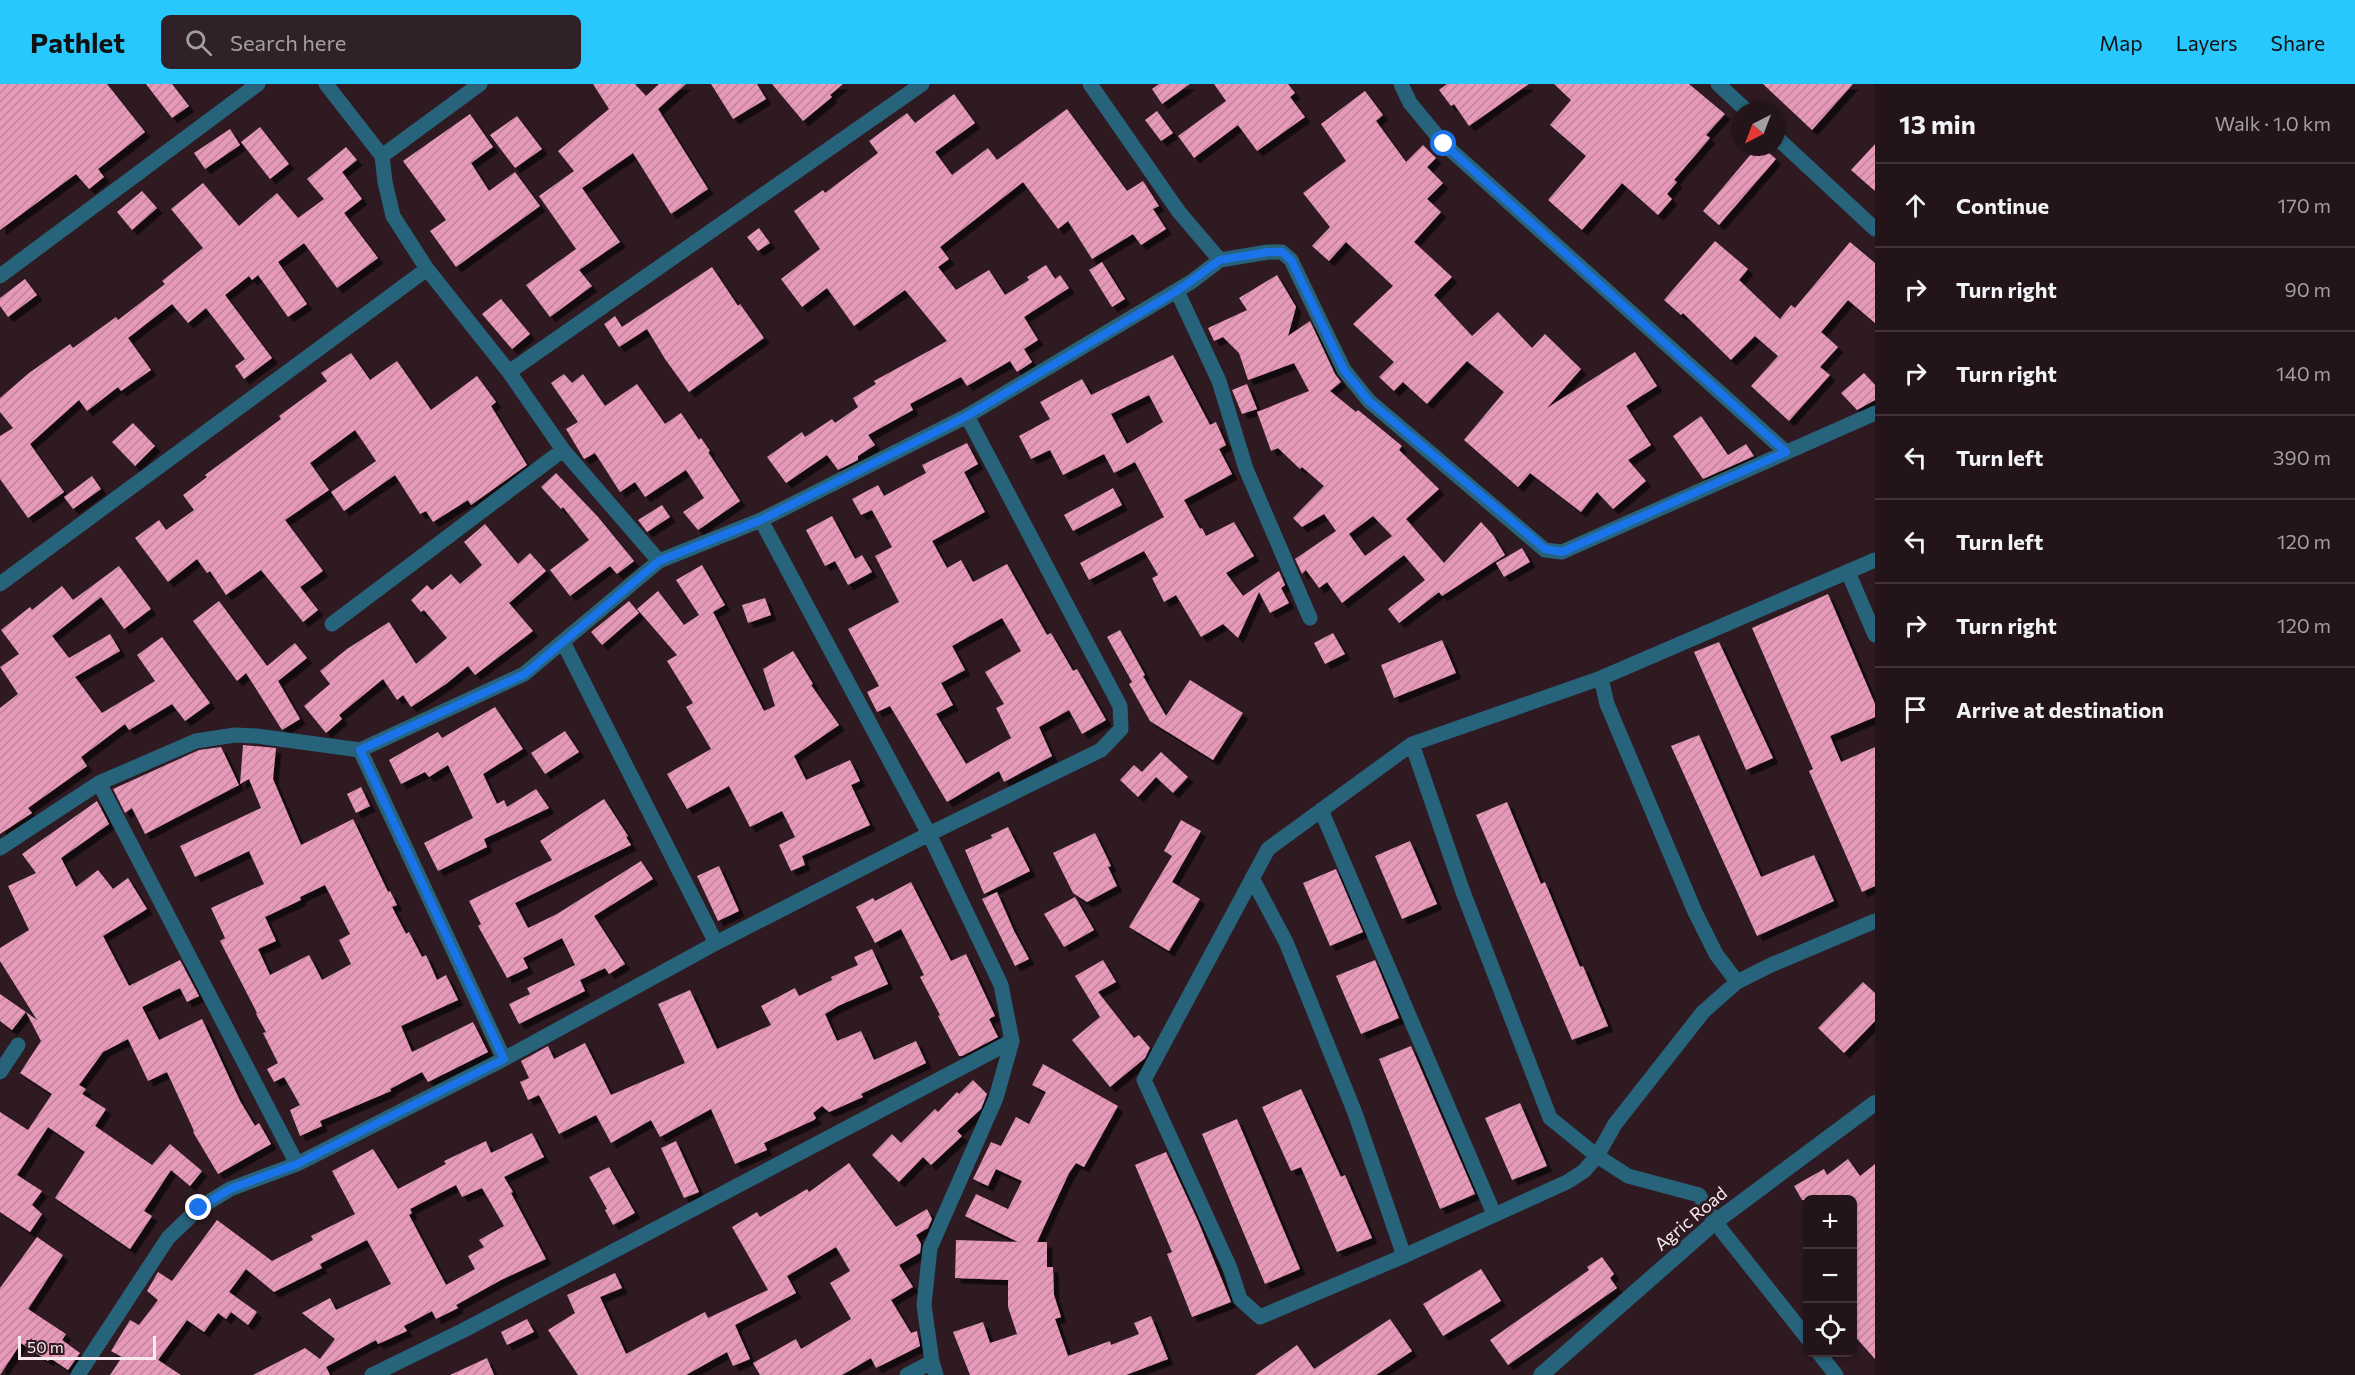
<!DOCTYPE html>
<meta charset="utf-8">
<style>
body{margin:0;font-family:Commissioner,sans-serif;background:#2f2127;color:#f1f3f6}
.controls{position:absolute;right:18px;bottom:18px;display:grid;overflow:hidden;border-radius:9px;box-shadow:0 2px 4px #0004}
.controls button{width:54px;height:54px;display:grid;place-items:center;padding:0;border:0;border-bottom:2px solid #403339;background:#23141a;color:#f1f3f6;font:30px sans-serif}
.compass{position:absolute;left:1731px;top:18px;width:54px;height:54px;border-radius:50%;background:#23141a;box-shadow:0 2px 4px #0004;rotate:222deg}
.scale{position:absolute;left:18px;bottom:15px;width:138px;box-sizing:border-box;padding-left:6px;border:3px solid #faebf0;border-top:0;font-size:16px;line-height:21px;white-space:nowrap;color:#faebf0;-webkit-text-stroke:4px #2f1a22;paint-order:stroke}
.stop{position:absolute;width:18px;height:18px;margin:-14px;border:4px solid #1a73e8;border-radius:50%;background:#fff}
.stop.end{background:#1a73e8;border-color:#fff;box-shadow:0 2px 6px #0008}
.list{margin:0;padding:0;list-style:none}
h2{display:flex;justify-content:space-between;align-items:center;height:78px;margin:0;padding:0 24px;font-size:26px}
h2 small{font-size:20px;font-weight:400;color:#a39ea2}
.list li{display:grid;grid-template-columns:39px 1fr auto;gap:18px;align-items:center;box-sizing:border-box;height:84px;padding:0 24px;border-top:2px solid #403339}
.list b{display:block;font-size:22px;white-space:nowrap}
.list em{font-size:20px;font-style:normal;color:#a39ea2}
.icon{flex:none;width:33px;height:33px;fill:none;stroke:currentColor;stroke-width:2;stroke-linecap:round;stroke-linejoin:round}
.map{position:relative;flex:none;width:1875px;height:1291px;overflow:hidden}
header{display:flex;align-items:center;gap:36px;box-sizing:border-box;height:84px;padding:0 30px;background:#28c8ff;color:#111}
header strong{font-size:28px}
nav{display:flex;gap:33px;margin-inline-start:auto;font-size:21px}
.search{width:420px;height:54px;background:#2f2127;display:flex;align-items:center;gap:15px;box-sizing:border-box;padding:0 21px;border-radius:9px;color:#a39ea2;font-size:22px}
main{display:flex}
aside{flex:1;background:#23141a}
.map>svg:first-child{display:block}
</style>
<header>
<strong>Pathlet</strong>
<div class="search"><svg class="icon" aria-label="search" viewBox="0 0 24 24"><circle cx="10" cy="10" r="6"/><path d="M15 15l6 6"/></svg>Search here</div>
<nav><a>Map</a><a>Layers</a><a>Share</a></nav>
</header>
<main>
<div class="map">
<svg width="1875" height="1291" viewBox="0 0 1875 1291">
<defs>
<pattern id="building-hatch" width="6" height="6" patternUnits="userSpaceOnUse" patternTransform="scale(1.5)"><rect width="6" height="6" fill="#e699b8"/><path d="M-1 1l2-2M0 6l6-6M5 7l2-2" fill="none" stroke="#bf849c"/></pattern>
<filter id="shadow"><feDropShadow dx="5.5" dy="5.5" stdDeviation="0" flood-color="#0009"/></filter>
</defs>
<rect width="100%" height="100%" fill="#2f1a22"/>
<!-- building -->
<path fill="url(#building-hatch)" fill-rule="evenodd" filter="url(#shadow)" d="M0,0h107l38,48 -47,37 6,8 -15,12 -13,-15 -76,56z
M146,0h26l17,22 -17,12z
M593,0h42l11,12 13,-12h27l-28,25 50,80 -37,25 -38,-61 -51,35 38,54 -41,28 13,16 -42,31 -24,-32 50,-36 -37,-53 35,-25 -16,-20 51,-42z
M711,0h46l9,15 -33,20z
M772,0h71l-13,11 2,2 -29,24z
M1159,0h31l-28,20 -10,-15z
M1214,0h74l7,9 -5,4 15,20 -48,34 -19,-26 -44,33 -16,-22 48,-35z
M1447,0h82l-60,42 -15,-22 -3,2 -12,-16z
M1554,0h135l36,30 -19,21 4,3 -36,42 3,2 -10,12 5,5 -14,16 -36,-32 -40,47 -34,-30 38,-44 -36,-31 21,-25z
M1763,0h90l-41,46z
M1365,7l18,24 -7,6 30,41 17,-17 13,13 -9,9 16,16 -16,16 14,13 -27,30 38,35 -18,18 38,41 26,-24 34,36 13,-14 36,35 -34,39 88,-56 22,34 -31,20 25,39 -23,15 18,21 -33,28 -16,-17 -16,20 -51,-39 -12,14 -54,-47 40,-48 -37,-31 -40,43 -24,-22 -9,9 -15,-14 15,-15 -41,-38 40,-38 -47,-44 -17,19 -17,-15 18,-19 -27,-34 43,-32 -25,-37z
M954,10l21,29 -40,29 17,23 36,-27 9,12 70,-51 60,82 16,-10 16,25 -6,3 13,20 -25,16 -8,-11 -41,25 -24,-38 -10,8 -35,-47 -83,65 9,12 -11,8 18,23 33,-20 16,25 24,-15 -2,-3 19,-12 9,14 5,-4 9,13 -45,29 14,23 -14,9 8,13 -15,10 -7,-11 -43,25 -6,-9 -51,27 3,6 -45,25 7,10 -17,11v4l-20,10 -11,-15 -41,28 -19,-26 35,-25 3,5 27,-18 3,4 23,-16 -5,-9 23,-14 -2,-3 73,-40 -42,-51 -51,36 -27,-38 -25,19 -21,-28 39,-30 -26,-38 29,-21 2,3 53,-40 -9,-12 38,-28 8,10z
M1157,27l16,22 -12,8 -16,-21z
M470,30l23,33 -22,16 18,28 26,-19 25,34 -84,61 -26,-36 16,-11 -43,-59z
M517,32l25,33 -27,19 -25,-33z
M260,43l29,37 -19,15 -29,-37z
M230,45l10,16 -35,24 -11,-16z
M1875,60v47l-24,-21z
M346,63l11,13 -15,12 20,27 -18,14 34,45 -41,30 -33,-45 -26,19 29,42 -19,13 -30,-42 -6,5 -3,-4 -24,19 47,63 -28,21 -9,-13 10,-7 -39,-51 -18,15 -16,-19 -44,34 23,32 -30,21 -3,-4 -31,24 -8,-11 -49,44 34,48 -36,26 -28,-39v-43l13,-8 -13,-16v-14l29,-25 41,-29 3,4 43,-31 2,3 47,-36 -3,-3 41,-33 -32,-39 32,-26 36,43 38,-33 21,25 26,-19 -17,-20z
M1757,63h5l14,12 -57,66 -16,-14z
M142,107l15,17 -25,22 -15,-18z
M759,144l11,15 -12,8 -11,-14z
M1715,157l33,28 -9,11 41,39 11,-14 4,3 55,-66 25,21v60l-27,-23 -27,32 17,15 -18,20 10,8 -41,46 -38,-35 27,-30 -23,-20 -24,24 -48,-47 -2,2 -17,-15z
M1102,178l23,37 -13,8 -23,-37z
M712,183l26,39 2,-2 24,34 -75,54 -24,-33 -18,-30 -28,18 -15,-23 11,-8 7,11z
M1277,191l19,32 -8,29 22,-15 25,53 6,8 -11,9 26,21 2,-2 44,36 -3,4 40,39 -33,30 38,44 37,-41 12,13 12,20 -63,41 -3,-4 -40,31 -11,-14 37,-29 -21,-25 -62,48 -15,-21 -8,6 -13,-18 -4,4 -7,-15 41,-28 -12,-17 -22,13 -9,-9 31,-32 -22,-19 -2,2 -22,-21 -7,3 -14,-39 52,-21 -15,-28 -46,17 -9,-27 -16,-16 -9,4 -6,-13 39,-18 -8,-12zM1373,432l19,20 -27,20 -16,-22z
M25,195l12,16 -29,22 -8,-11v-8z
M501,215l29,35 -18,15 -30,-35z
M351,269l19,27 27,-19 34,49 46,-34 19,26 -5,4 36,59 -56,40 -3,-5 -35,22 -7,-11 -6,3 -25,-39 -51,36 -13,-19 45,-31 -21,-31 -45,33 19,27 -44,30 38,51 -23,16 18,23 -15,12 -42,-52 -35,25 -16,-24 -3,2 -10,-14 -29,23 -33,-44 24,-18 7,10 28,-20 -11,-15 24,-18 -2,-2 76,-56 -2,-3 48,-35 -6,-8z
M1173,271l37,70 6,-3 10,23 -7,4 13,25 -48,26 16,29 2,-1 4,8 28,-14 20,34 -28,17 17,23 36,-25 6,14 -4,3 8,15 -19,10 -11,-21 -21,46 -15,-14 -22,13 -25,-42 -12,7 -12,-24 6,-3 -14,-24 -55,29 -9,-17 84,-46 -29,-55 -21,11 -10,-19 -41,21 -13,-25 -19,9 -12,-23 31,-17 -10,-17 42,-23 9,16zM1149,311l14,27 -36,22 -16,-30z
M1864,289l11,12v15l-18,10 -16,-17z
M564,290l8,9 11,-9 22,32 32,-22 28,40 16,-11 18,27 2,-2 9,13 -2,1 32,49 -42,29 -15,-18 21,-14 -18,-28 -41,27 -10,-15 -15,10 -25,-39 -11,6 -18,-30 12,-7 -27,-39z
M1247,300l10,25 -15,5 -10,-24z
M1701,332l27,39 18,-11 8,12 -51,23 -30,-43z
M133,339l22,23 -20,20 -23,-24z
M967,359l11,21 -14,8 21,40 -53,29 15,27 14,-8 12,22 34,-18 40,71 4,-2 22,38 4,-2 29,51 -24,14 -13,-24 -30,17 13,29 -48,26 -5,-11 -52,31 -57,-96 -13,6 -10,-20 12,-6 -31,-57 51,-27 -24,-46 17,-9 -20,-37 -11,5 -9,-16 26,-14 6,11 42,-23 -4,-8zM1002,534l19,33 -36,21 19,32 -8,4 15,30 -45,26 -30,-50 17,-9 -12,-22 24,-13 -13,-24z
M556,389l42,44 36,44 -17,13 -7,-8 -40,30 -20,-26 39,-30 -26,-33 -2,2 -20,-22z
M92,392l9,13 -28,20 -9,-12z
M1113,404l9,17 -49,26 -9,-16z
M662,421l8,12 -23,15 -9,-12z
M832,432l23,43 7,-4 10,17 -24,13 -13,-24 -10,5 -19,-36z
M485,440l33,40 12,-11 16,18 -37,32 24,28 -58,44 -7,-9 -22,18 -35,23 -8,-12 -6,5 -14,-21 -44,36 3,4 -16,14 -22,-27 26,-22 -10,-13 27,-22 42,-27 27,42 31,-26 -23,-28 -3,2 -10,-12 16,-15 5,5 19,-16 9,10 22,-19 -18,-23z
M1522,464l8,14 -26,15 -8,-14z
M702,481l23,40 -12,7 51,99 11,-5 -12,-37 30,-18 20,33 -2,1 28,40 -45,31 12,24 44,-20 10,21 -9,4 19,40 -68,31 3,9 -14,6 -12,-26 16,-8 -13,-26 -32,16 -21,-41 -42,23 -20,-35 44,-25 -25,-42 7,-4 -26,-42 10,-6 -40,-46 21,-18 26,34 15,-10 -23,-35z
M119,482l32,43 -27,20 -23,-32 -49,39 17,22 41,-24 10,17 -45,26 27,36 53,-32 -18,-26 25,-18 48,66 -25,18 -13,-17 -43,26 -4,-6 -44,33 6,9 -59,42 4,5 -32,21v-126l18,-14 -18,-27 19,-13 -18,-24 29,-23 2,3 30,-24 11,14z
M1828,510l47,110v13l-45,19 11,26 34,-15v139l-13,6 -53,-121 4,-2 -61,-141z
M765,514l6,17 -23,8 -6,-18z
M219,517l48,65 28,-23 12,15 -29,23 22,38 -18,11 -36,-57 -9,8 -44,-60z
M629,517l10,12 -37,32 -11,-13z
M1120,546l25,45 -13,7 -25,-45z
M1333,549l12,21 -20,10 -11,-21z
M1442,556l14,33 -62,25 -13,-33z
M1719,558l54,116 -27,12 -52,-118z
M1143,592l23,40 24,-36 53,33 -30,47 -63,-39 -21,-37z
M495,623l28,42 -40,25 14,30 7,-4 3,7 29,-18 13,19 -65,31 3,8 -49,24 -14,-28 49,-25 -25,-53 -19,12 -4,-5 -24,12 -12,-24 49,-28 4,6z
M565,647l14,21 -34,22 -14,-21z
M1699,651l62,142 53,-22 20,46 -77,35 -86,-190z
M243,661l33,3 -3,31 28,66 52,-26 35,73 2,-1 7,14 -5,2 14,27 3,-2 13,25 4,-2 11,25 9,-5 12,25 -57,26 11,26 61,-30 15,30 -60,30 -6,-10 -32,17 1,2 -71,30 2,5 -22,10 -10,-26 10,-5 -16,-28 -10,5 -7,-13 11,-6 -15,-30 3,-1 -10,-18 1,-1 -37,-72 5,-3 -14,-30 53,-24 -15,-33 -54,26 -15,-31 81,-38 -12,-29 -9,5zM325,801l25,49 -11,6 12,24 -29,16 -13,-25 -39,20 -12,-26 18,-8 -11,-24 36,-17 -1,-3z
M221,663l18,38 -94,49 -13,-26 -7,5 -12,-24 86,-39z
M1161,668l27,25 -15,16 -17,-16 -18,20 -18,-17 14,-15 8,7z
M361,703l9,19 -14,7 -9,-19z
M604,715l24,37 -2,1 5,8 -116,58 13,25 29,-14 84,-53 12,18 -59,37 31,48 -16,10 -4,-6 -25,12 5,11 -66,33 -10,-20 21,-10 -3,-6 48,-23 -13,-27 -39,20 5,10 -21,10 -29,-52 3,-2 -12,-23 83,-41 -12,-19z
M97,717l12,23 -48,34 15,29 22,-17 15,19 15,-11 19,31 -44,27 26,50 51,-26 19,36 -12,6 -7,-14 -38,19 17,33 43,-21 38,82 15,25 4,-3 12,21 -53,30 -25,-42 1,-1 -27,-59 -19,9 -20,-42 -25,13 -24,33 7,4 -4,5 24,15 -11,17 57,39 18,-21 32,27 -12,15 -19,-16 -27,41 8,5 -22,33 -75,-51 30,-46 -37,-25 -31,48 25,16 -10,14 10,9 -12,18 -30,-20v-100l28,18 24,-36 -32,-21 21,-32 -15,-29 11,8 -37,-59v-13l29,-18 -21,-44 28,-13 -14,-19z
M1507,718l34,82 4,-2 35,85 3,-1 25,60 -36,14 -96,-225z
M1181,736l20,11 -29,51 28,17 -31,52 -40,-24 43,-71 -8,-5z
M1008,743l22,44 -46,23 -19,-44 27,-12 -1,-3z
M1095,749l16,33 -3,1 9,19 -30,16 -14,-9 -20,-40z
M1410,757l27,63 -35,15 -27,-63z
M719,782l20,45 -21,10 -21,-45z
M1336,785l27,63 -33,14 -27,-63z
M911,798l40,79 15,-7 29,62 -6,3 9,18 -36,19h-3l-21,-40 2,-1 -20,-38 4,-2 -23,-46 -26,14 -19,-36 17,-9 2,3z
M997,808l17,39 15,28 -14,7 -33,-67z
M1075,813l19,33 -30,17 -20,-33z
M872,865l16,35 -50,22 -13,8 12,27 24,-10 13,29 42,-19 10,22 -65,31 2,3 -34,15 -7,-6 -9,7 3,5 -2,2 -50,23 3,7 -32,14 -24,-55 -51,28 -9,-17 -40,23 -15,-28 -37,19 -20,-39 -11,5 -8,-18 9,-4 -8,-17 27,-15 6,13 31,-16 26,52 74,-32 -27,-59 32,-14 27,59 54,-24 -10,-19 34,-18 4,8 33,-16 -1,-3 27,-12 -4,-8z
M1103,876l13,22 -18,10 36,46 5,-3 11,13 -5,10 -35,29 -38,-47 28,-23 -25,-41z
M1375,876l24,58 -38,16 -25,-58z
M1863,898l12,11v28l-31,32 -26,-25z
M0,910l26,18 -14,18 -12,-9z
M1411,962l64,148 -35,15 -61,-150z
M1043,980l75,42 -34,61 -8,-4 -7,10 -32,69h10v25h6l1,28 7,22 -6,2 13,37 42,-15 1,4 28,-11 -5,-11 17,-7 17,43 -42,16h-156l-17,-43 30,-10 7,21 27,-9 -9,-27v-27l-53,-2 1,-38 62,2 -53,-26 11,-22 32,15 14,-28 -26,-12 -8,17 -15,-7 18,-37 10,4 15,-29 13,7 17,-32 -14,-7z
M973,996l14,14 -6,15 -24,22 5,5 -31,29 -8,-8 -24,25 -27,-27 20,-21 9,9 34,-34 3,3 19,-20 2,2z
M1301,1005l40,88 4,-2 27,63 -35,14 -36,-85 -10,4 -29,-64z
M1520,1019l27,63 -35,14 -27,-62z
M1237,1035l63,150 -35,15 -63,-150z
M532,1049l12,24 -40,20 9,15 -2,1 35,66 -45,21 -45,25 2,3 -22,11 -4,-8 -28,15 3,5 -29,13 -2,-4 -50,27 4,8h-77l52,-27 15,11 15,-20 -33,-26 28,-15 6,12 55,-26 -24,-44 -47,24 2,4 -48,24 -28,-23 -17,23 28,20 -9,13 -17,-13 -5,7 -8,-6 -14,19 -17,-12 -29,40 23,15h-71l12,-18 -11,-6 19,-31 9,5 19,-25 -11,-9 11,-19 14,9 45,-61 55,41 41,-21 -2,-4 44,-22 -23,-43 41,-22 25,40 48,-25 -2,-3 42,-20 5,12zM456,1101l6,12 20,-9 22,38 -25,14 5,7 -16,9 7,13 -29,16 -37,-70 3,-2 -2,-4z
M676,1057l23,51 -15,6 -23,-50z
M1166,1068l32,69 33,81 -39,15 -25,-63 5,-2 -37,-87z
M1848,1075l12,17 15,-12v195l-23,-26v-133h-50l-8,-14 30,-17 3,6z
M849,1079l47,64 31,-18 5,10 -4,9 -12,7 5,9 -1,9 -21,12 14,22 -22,13 20,33 6,-2 3,15 -44,22 -5,-10 -29,17h-82l-7,-12 43,-24 5,10 50,-30 -21,-36 20,-12 -14,-24 -49,29 9,17 -61,32 15,34 -17,7 -6,-14 -41,23h-108l-30,-45 27,-17 -8,-18 48,-22 7,15 -22,9 26,57 79,-42 3,6 60,-28 -36,-63 25,-15 3,5 47,-28 2,3z
M609,1083l26,46 -22,12 -8,-15 2,-1 -18,-32z
M37,1153l26,18 -35,54 38,25 -4,6 18,13 -12,17 -18,-12 -2,3 -27,-18 -21,32v-87z
M1602,1173l12,17 -4,4 7,10 -109,77 -18,-25 99,-70 -2,-3z
M1481,1185l20,32 -58,35 -20,-32z
M527,1235l7,13 -27,13 -6,-13z
M1390,1235l22,32 -36,24h-121l42,-30 17,24z
M487,1274l7,17h-44z"/>
<g fill="none" stroke-linecap="round" stroke-linejoin="round">
<!-- minor -->
<path stroke="#27637b" stroke-width="15" d="M326,0l56,72 98,-72
M1090,0l89,128 41,48
M1401,0l9,19 34,41 342,308
M1718,0l29,27
M1776,53l99,92
M382,72l3,26 8,34 34,53 82,103 54,78 96,111 102,-41 168,314 72,151 11,56 -16,57 -66,150 -6,57 8,57 4,13
M0,192l258,-192
M1177,207l42,90 27,88 64,149
M509,288l413,-288
M761,436l206,-104 224,-134 29,-22 48,-8h14l9,8 53,110 25,31 176,149 17,2 313,-139
M1875,476l-274,118 -189,66 -144,105 -124,231 86,188 10,31 20,18 144,-61 163,-74 17,-11 13,-15 18,-32 88,-112 34,-30 34,-17 104,-44
M1848,488l27,63
M0,500l427,-315
M332,540l231,-174
M563,558l153,301
M1601,594l6,26 88,208 21,42 21,28
M1412,660l51,148 87,226 47,38 31,20 71,19 16,27 93,117
M360,666l144,309
M99,699l198,381
M1321,726l173,404
M0,764l99,-65 97,-42 39,-6 22,1 103,14 164,-76 135,-113
M1252,794l34,64 69,171 49,143
M0,988l18,-27
M1818,1268l18,23
M78,1291l90,-137 31,-30 31,-19 67,-25 207,-105 212,-116 213,-109 172,-84 20,-21 -1,-23 -153,-290
M372,1291l90,-44 550,-290
M907,1291l25,-13"/>
<!-- tertiary -->
<path stroke="#27637b" stroke-width="16" d="M1541,1291l174,-153 160,-119"/>
</g>
<g fill="none" stroke-linecap="round" stroke-linejoin="round">
<!-- route -->
<path stroke="#1a73e8" stroke-width="8" d="M199,1124l31,-19 67,-25 207,-105 -144,-309 165,-76 134,-113 102,-41 206,-104 210,-125 43,-31 48,-8h14l9,8 53,110 25,31 176,148 17,3 224,-100 -342,-308"/>
</g>
<g text-anchor="middle" stroke-width="6" stroke-linejoin="round" paint-order="stroke">
<!-- street labels -->
<g font-size="18" fill="#faebf0" stroke="#2f1a22">
<text transform="translate(1691 1135) rotate(-40)" y="6">Agric Road</text>
</g>
</g>
</svg>
<div class="controls">
<button>+</button>
<button>−</button>
<button><svg class="icon" aria-label="locate" viewBox="0 0 24 24"><circle cx="12" cy="12" r="6"/><path d="M12 2v4M12 18v4M2 12h4M18 12h4"/></svg></button>
</div>
<svg class="compass" viewBox="-18 -18 36 36"><path d="M0-13l5 13h-10z" fill="#e53935"/><path d="M0 13l5-13h-10z" fill="#a39ea2"/></svg>
<div class="scale">50 m</div>
<div class="stop" style="left:1444px;top:60px"></div>
<div class="stop end" style="left:199px;top:1124px"></div>
</div>
<aside>
<h2>13 min<small>Walk · 1.0 km</small></h2>
<ul class="list">
<li><svg class="icon" aria-label="ahead" viewBox="0 0 24 24"><path d="M12 20V5M6 11l6-6 6 6"/></svg><div><b>Continue</b></div><em>170 m</em></li>
<li><svg class="icon" aria-label="right" viewBox="0 0 24 24"><path d="M7 20v-9h11M14 6l5 5-5 5"/></svg><div><b>Turn right</b></div><em>90 m</em></li>
<li><svg class="icon" aria-label="right" viewBox="0 0 24 24"><path d="M7 20v-9h11M14 6l5 5-5 5"/></svg><div><b>Turn right</b></div><em>140 m</em></li>
<li><svg class="icon" aria-label="left" viewBox="0 0 24 24"><path d="M17 20v-9H6M10 6l-5 5 5 5"/></svg><div><b>Turn left</b></div><em>390 m</em></li>
<li><svg class="icon" aria-label="left" viewBox="0 0 24 24"><path d="M17 20v-9H6M10 6l-5 5 5 5"/></svg><div><b>Turn left</b></div><em>120 m</em></li>
<li><svg class="icon" aria-label="right" viewBox="0 0 24 24"><path d="M7 20v-9h11M14 6l5 5-5 5"/></svg><div><b>Turn right</b></div><em>120 m</em></li>
<li><svg class="icon" aria-label="arrive" viewBox="0 0 24 24"><path d="M6 21V4h12l-3 4 3 4H6"/></svg><div><b>Arrive at destination</b></div></li>
</ul>
</aside>
</main>
